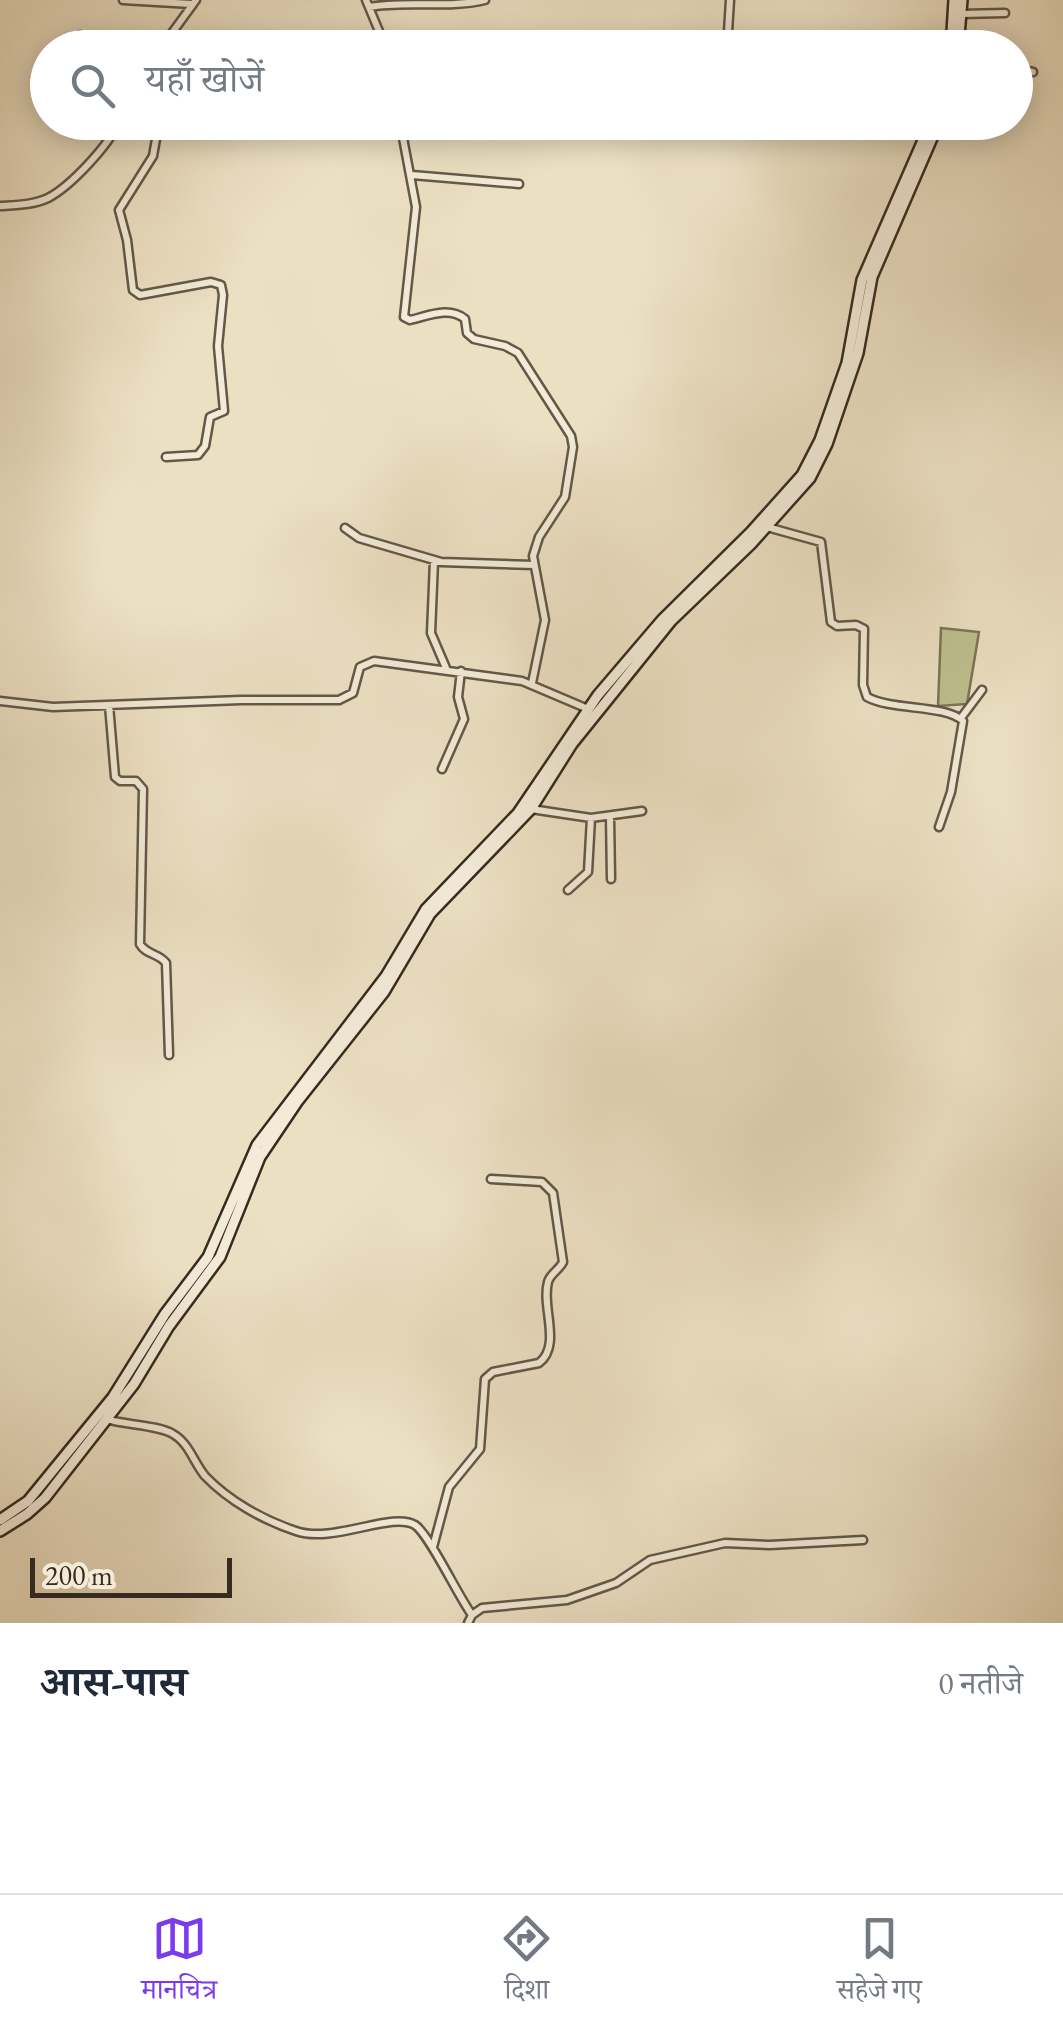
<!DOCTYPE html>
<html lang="hi">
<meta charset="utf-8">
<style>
body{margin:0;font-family:"EB Garamond","Noto Serif Devanagari",serif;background:#f6f6f7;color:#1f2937}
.scale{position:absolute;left:30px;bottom:25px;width:202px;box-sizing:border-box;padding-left:10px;border:5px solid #372a1f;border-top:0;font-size:28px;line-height:35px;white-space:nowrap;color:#372a1f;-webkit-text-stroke:8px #f3ebd8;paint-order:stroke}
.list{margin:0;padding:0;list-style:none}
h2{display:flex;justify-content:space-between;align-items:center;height:130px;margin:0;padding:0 40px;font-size:42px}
h2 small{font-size:32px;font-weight:400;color:#747a83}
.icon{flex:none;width:55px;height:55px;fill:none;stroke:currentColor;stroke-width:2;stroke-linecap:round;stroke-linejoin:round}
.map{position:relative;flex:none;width:1063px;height:1623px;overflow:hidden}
.search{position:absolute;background:#fff;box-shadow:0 5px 25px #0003;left:30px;right:30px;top:30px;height:110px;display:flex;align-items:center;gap:25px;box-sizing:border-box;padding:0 35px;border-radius:55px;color:#747a83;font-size:38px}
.sheet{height:270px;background:#fff}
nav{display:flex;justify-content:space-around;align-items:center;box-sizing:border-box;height:140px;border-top:2px solid #e0e1e3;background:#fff;font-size:28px;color:#747a83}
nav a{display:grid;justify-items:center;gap:5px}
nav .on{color:#7c3aed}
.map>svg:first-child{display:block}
</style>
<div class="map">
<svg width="1063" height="1623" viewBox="0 0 1063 1623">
<rect width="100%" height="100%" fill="#ece0c3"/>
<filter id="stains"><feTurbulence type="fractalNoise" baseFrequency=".002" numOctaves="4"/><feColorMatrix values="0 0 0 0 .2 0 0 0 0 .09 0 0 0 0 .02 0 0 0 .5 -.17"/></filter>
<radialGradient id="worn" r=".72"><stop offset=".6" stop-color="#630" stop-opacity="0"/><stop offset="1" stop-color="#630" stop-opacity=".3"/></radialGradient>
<!-- green -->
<path fill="#bfc08f" stroke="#7b7557" stroke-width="2.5" d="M941,628l38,4 -12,72 -29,2z"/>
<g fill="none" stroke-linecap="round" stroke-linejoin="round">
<defs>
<path id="street" d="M123,0l68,4
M366,0l20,48
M369,7c37,-7 78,2 116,-7
M961,14l44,-1
M73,48l2,-10 5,-3 46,13
M161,48l35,-48
M727,48l3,-48
M1016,69l17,3
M159,122l-6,34 -34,54 8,30 6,50 7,5 71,-13 10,3 2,10 -5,51 6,65 -14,6 -5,29 -7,9 -32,2
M400,122l16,85 -12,110 6,3c18,-4 39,-14 55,-1l2,14 7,6 31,7 13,7 53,83 2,11 -8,50 -26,40 -6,19 12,64 -13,63
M412,175l107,9
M0,206c16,-1 33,-1 48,-8 23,-12 60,-52 71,-76
M767,527l54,15 10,80 6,4 19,-1 8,4 -1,56 4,12c26,14 78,7 96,24l-12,71 -12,35
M345,528l14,10 82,24 93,3
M434,561l-3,72 15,35
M0,701l53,6 188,-7h98l14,-7 7,-26 14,-6 148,20 66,28
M109,705l6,72 5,4h16l7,8 -3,155c6,11 19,9 26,19l3,92
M961,718l21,-28
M442,769l22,-50 -6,-22 3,-26
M531,809l60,9 51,-7
M610,816l1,63
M568,890l20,-18 3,-54
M106,1419c19,6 52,6 67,15 16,9 21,29 32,42 24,25 58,44 91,55 37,13 96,-20 119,-6 14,9 43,71 57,90
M433,1547l16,-60 31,-38 5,-70 8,-7 46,-9c23,-18 2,-56 9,-81 2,-8 11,-12 15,-20l-10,-69 -11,-11 -51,-3
M468,1623l4,-8 10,-7 85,-8 49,-17 34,-23 75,-17 45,2 93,-5"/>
<path id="secondary" d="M951,48l3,-48
M958,48l4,-48
M0,1520l28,-19 85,-104 52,-83 43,-57 49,-112 129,-169 40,-67 92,-96 80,-118 64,-75 89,-88 51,-57 18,-35 27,-77 15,-83 69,-158
M0,1531l27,-17 18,-16 89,-114 35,-58 51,-69 40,-100 37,-55 87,-110 46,-78 101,-105 41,-65 99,-123 80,-77 59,-66 17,-34 31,-91 14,-76 67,-155"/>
</defs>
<!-- street casing -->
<use href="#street" stroke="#645848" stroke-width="11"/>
<!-- secondary casing -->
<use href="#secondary" stroke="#372a1f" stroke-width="14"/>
<!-- street -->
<use href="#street" stroke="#f3ebd8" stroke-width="6"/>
<!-- secondary -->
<use href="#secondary" stroke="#f3ebd8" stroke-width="9"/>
</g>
<rect width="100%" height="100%" filter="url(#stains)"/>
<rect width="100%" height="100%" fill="url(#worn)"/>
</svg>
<div class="scale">200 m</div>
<div class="search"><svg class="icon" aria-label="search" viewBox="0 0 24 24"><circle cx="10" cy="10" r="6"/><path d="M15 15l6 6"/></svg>यहाँ खोजें</div>
</div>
<section class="sheet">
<h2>आस-पास<small>0 नतीजे</small></h2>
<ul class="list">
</ul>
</section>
<nav>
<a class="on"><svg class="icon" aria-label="map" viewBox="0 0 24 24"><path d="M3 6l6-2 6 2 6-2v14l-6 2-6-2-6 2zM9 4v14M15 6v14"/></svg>मानचित्र</a>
<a><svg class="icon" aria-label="directions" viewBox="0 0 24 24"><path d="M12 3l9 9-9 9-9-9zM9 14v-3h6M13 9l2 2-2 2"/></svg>दिशा</a>
<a><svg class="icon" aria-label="saved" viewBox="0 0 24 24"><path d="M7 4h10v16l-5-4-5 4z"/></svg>सहेजे गए</a>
</nav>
